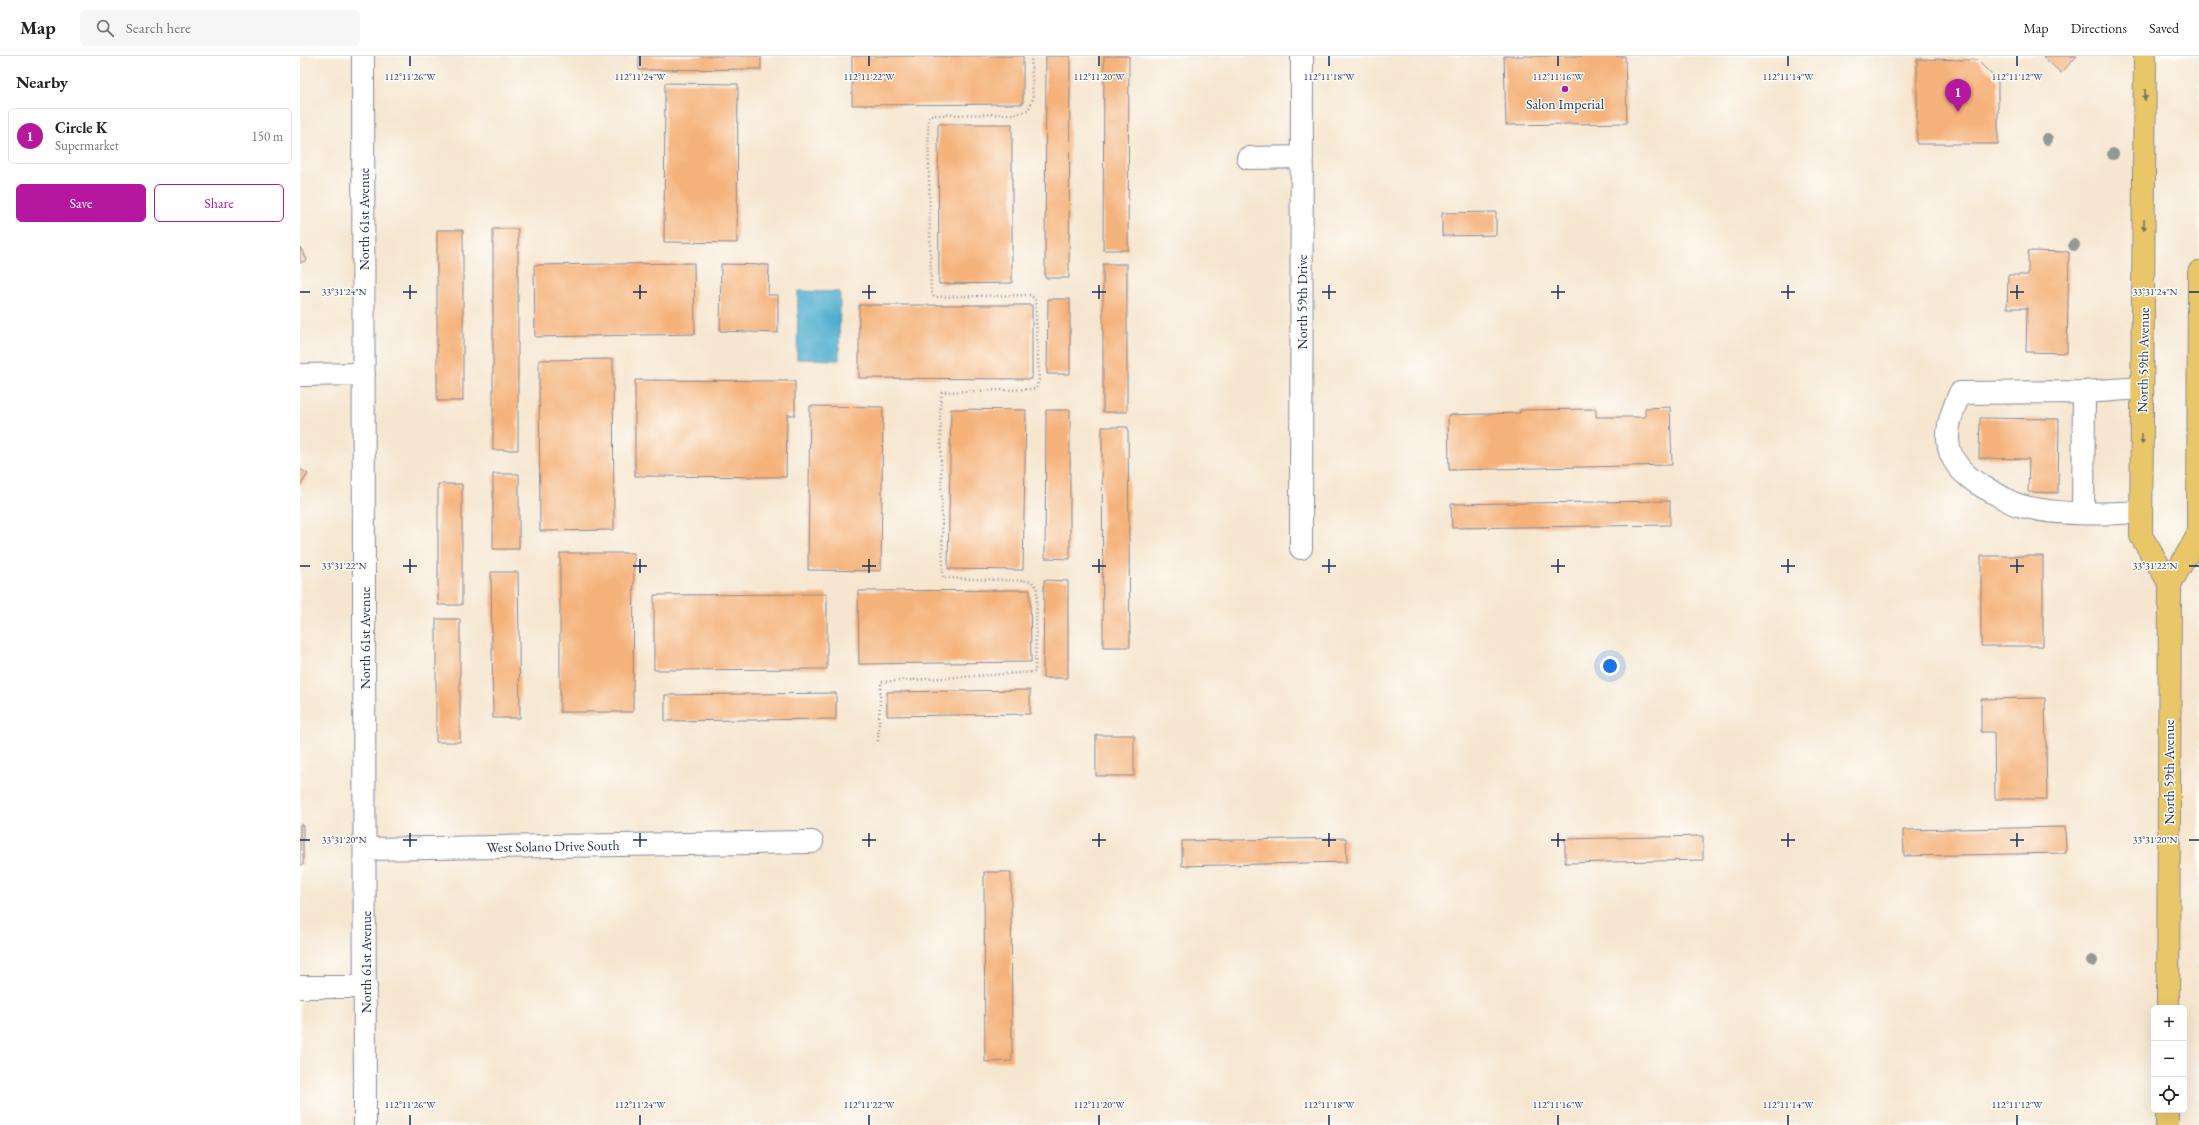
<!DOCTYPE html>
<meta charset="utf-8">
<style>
body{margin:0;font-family:"EB Garamond",serif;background:#f6f6f6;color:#222}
.controls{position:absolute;right:12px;bottom:12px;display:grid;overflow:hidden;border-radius:6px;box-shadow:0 4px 16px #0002}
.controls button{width:36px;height:36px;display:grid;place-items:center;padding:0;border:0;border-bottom:1px solid #e0e0e0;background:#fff;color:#222;font:20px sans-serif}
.you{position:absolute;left:1310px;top:610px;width:14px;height:14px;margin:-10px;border:3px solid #fff;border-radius:50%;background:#1a73e8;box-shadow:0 0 0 6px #1a73e833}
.badge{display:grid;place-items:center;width:26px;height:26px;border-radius:50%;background:#b5179e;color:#fff;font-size:13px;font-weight:700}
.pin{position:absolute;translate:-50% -33px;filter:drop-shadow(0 1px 2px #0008)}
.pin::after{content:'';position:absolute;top:21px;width:14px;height:12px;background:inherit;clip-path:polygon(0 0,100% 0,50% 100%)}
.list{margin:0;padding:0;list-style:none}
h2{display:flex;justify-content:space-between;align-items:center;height:52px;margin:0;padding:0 16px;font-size:17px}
h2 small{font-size:13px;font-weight:400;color:#767676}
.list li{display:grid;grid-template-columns:26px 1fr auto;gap:12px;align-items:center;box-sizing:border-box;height:56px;margin:0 8px 8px;padding:0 8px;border:1px solid #e0e0e0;border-radius:6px}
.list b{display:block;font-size:15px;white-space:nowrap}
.list p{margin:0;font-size:13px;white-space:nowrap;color:#767676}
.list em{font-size:13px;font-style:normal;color:#767676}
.actions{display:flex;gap:8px;padding:12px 16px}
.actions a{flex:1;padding:9px 0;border:1px solid #b5179e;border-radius:6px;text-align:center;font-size:14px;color:#b5179e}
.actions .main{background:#b5179e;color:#fff}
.icon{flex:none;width:22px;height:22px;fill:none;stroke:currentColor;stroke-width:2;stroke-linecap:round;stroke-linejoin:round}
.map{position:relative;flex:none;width:1899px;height:1069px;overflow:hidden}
header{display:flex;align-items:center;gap:24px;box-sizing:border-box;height:56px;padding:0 20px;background:#fff;border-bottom:1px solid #e0e0e0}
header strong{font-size:19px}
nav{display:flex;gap:22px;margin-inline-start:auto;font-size:14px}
.search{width:280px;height:36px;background:#f6f6f6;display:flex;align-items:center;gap:10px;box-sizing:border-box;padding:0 14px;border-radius:6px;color:#767676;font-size:15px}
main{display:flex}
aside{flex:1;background:#fff}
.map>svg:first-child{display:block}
</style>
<header>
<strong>Map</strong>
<div class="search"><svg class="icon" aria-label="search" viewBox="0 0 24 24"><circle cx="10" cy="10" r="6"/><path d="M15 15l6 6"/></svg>Search here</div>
<nav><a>Map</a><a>Directions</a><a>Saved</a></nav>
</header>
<main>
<aside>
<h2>Nearby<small></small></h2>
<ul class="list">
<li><span class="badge">1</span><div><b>Circle K</b><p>Supermarket</p></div><em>150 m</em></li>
</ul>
<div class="actions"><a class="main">Save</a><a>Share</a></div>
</aside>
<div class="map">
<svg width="1899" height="1069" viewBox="0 0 1899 1069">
<rect width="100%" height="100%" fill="#fdfcf7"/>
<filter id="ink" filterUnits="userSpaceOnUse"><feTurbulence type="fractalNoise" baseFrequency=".025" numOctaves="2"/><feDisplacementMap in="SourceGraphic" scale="8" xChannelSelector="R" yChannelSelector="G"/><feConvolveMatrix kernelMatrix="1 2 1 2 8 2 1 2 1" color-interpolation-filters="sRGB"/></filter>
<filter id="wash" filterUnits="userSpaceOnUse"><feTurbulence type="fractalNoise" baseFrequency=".012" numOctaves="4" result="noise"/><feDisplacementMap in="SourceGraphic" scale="16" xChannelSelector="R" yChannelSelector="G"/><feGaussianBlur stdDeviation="0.9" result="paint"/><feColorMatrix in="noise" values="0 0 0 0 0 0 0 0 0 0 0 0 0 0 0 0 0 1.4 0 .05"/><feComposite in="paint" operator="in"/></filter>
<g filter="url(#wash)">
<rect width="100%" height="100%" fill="#f6e6d0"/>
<!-- water -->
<path fill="#50aecf" stroke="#366e96" d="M498,235l42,1 -1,68 -42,-1z"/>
<g id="blocks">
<!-- building -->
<path fill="#f5b27a" d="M339,0h122v13l-122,1z
M552,0h171v48l-171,1z
M746,0h24l-1,222h-24z
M804,0h25l-1,194h-25z
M1204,0h121l2,67 -121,2z
M1743,0h34l-16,17z
M1617,3l60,1 21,21v63h-81z
M365,27l73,1 -1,159 -73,-1z
M638,68h74v159l-73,1z
M1196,156v23l-54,1v-23z
M193,173h25v221h-25z
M137,174h26v171h-26z
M0,191l7,13 -7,3z
M1728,195l41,1 -2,101 -41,-1 1,-44h-20l1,-33h20z
M394,207l1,71 -160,3 -1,-72z
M421,208l48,1 -1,30h10v38l-58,-2z
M803,208h24v148h-24z
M748,243h22v75h-23z
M559,249h173v74l-173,-1z
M313,303l1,171 -74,1 -1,-171z
M335,324l160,1v34h-8l-1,62 -151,-1z
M510,350l73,1 -2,164 -73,-1z
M1370,351l2,58 -223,5 -1,-55 72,-2v-3l76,-1v8h49v-9z
M651,353l75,1 -3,160 -75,-1z
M746,354h24v149l-25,-1z
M1680,362l79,1 -1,74 -30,-1 1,-33 -50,-1z
M802,371h26l2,220h-27z
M0,413l8,5 -8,12z
M193,418h26v75h-26z
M138,428h24v121h-24z
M1370,445v24l-218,3 -1,-24z
M260,497h74l-1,159h-73z
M1681,500h62v90h-62z
M191,516h27l2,146h-27z
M744,524l24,1v97h-25z
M730,534l1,72 -172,2 -1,-73z
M527,538v75l-173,1v-75z
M136,563h24v123h-24z
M730,634v24l-143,2v-24z
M536,637v26l-171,2v-26z
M1745,642l2,101h-52l-1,-67h-13v-33z
M796,679h38v41h-38z
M0,769h3v40h-3z
M1765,771l1,26 -162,3 -1,-26z
M1403,780v24l-138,3v-24z
M1046,782l1,24 -165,4v-25z
M684,816h27l1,189 -27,1z"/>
</g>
</g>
<g filter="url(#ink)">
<use href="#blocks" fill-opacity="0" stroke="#888a97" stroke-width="1"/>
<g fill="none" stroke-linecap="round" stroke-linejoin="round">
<defs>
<path id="minor" d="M63,0l2,1069
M948,102l54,-1
M0,319l64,-1
M1841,456c-40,2 -85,4 -123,-7 -12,-4 -22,-12 -33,-17 -18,-10 -36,-25 -37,-48 -1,-16 6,-33 12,-47l124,-1 58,-4
M1783,457l1,-121
M1001,492l1,-492
M66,793l446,-7
M0,931h66"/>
<path id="major" d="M1845,0l-4,480 29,48
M1868,952l2,-424 28,-49 1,-263
M1867,1069v-15"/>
</defs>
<!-- minor casing -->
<use href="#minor" stroke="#888a97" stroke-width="24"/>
<!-- major casing -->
<use href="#major" stroke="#888a97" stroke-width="24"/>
<!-- path -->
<path stroke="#888a97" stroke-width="2.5" stroke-dasharray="1 3" stroke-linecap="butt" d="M578,685l3,-59 154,-10 2,-84 -6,-7 -88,-3 -3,-171 2,-15 94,-3 3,-10 -4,-80 -5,-4 -96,2 -3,-6 -3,-173 3,-3 85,-1 12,-4 5,-11 -2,-43"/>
<!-- minor -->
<use href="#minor" stroke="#fff" stroke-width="22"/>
<!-- major -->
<use href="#major" stroke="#e9c769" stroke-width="22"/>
</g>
<!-- trees -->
<g fill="#949992">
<circle cx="1747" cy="83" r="6"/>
<circle cx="1813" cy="98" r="6"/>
<circle cx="1774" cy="189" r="6"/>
<circle cx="1792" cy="905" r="6"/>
</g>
<!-- one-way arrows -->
<defs><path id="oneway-solid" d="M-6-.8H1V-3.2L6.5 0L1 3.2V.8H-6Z"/></defs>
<g fill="#787363">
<use href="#oneway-solid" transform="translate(1845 39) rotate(90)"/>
<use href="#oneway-solid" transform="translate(1844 169) rotate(91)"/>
<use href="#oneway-solid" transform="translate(1842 383) rotate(90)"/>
</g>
</g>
<!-- ticks -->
<path fill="none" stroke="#1b2f5e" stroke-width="1.5" d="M110,0v10M340,0v10M569,0v10M799,0v10M1029,0v10M1258,0v10M1488,0v10M1717,0v10M110,229v14M340,229v14M569,229v14M799,229v14M1029,229v14M1258,229v14M1488,229v14M1717,229v14M0,236h10M103,236h14M333,236h14M562,236h14M792,236h14M1022,236h14M1251,236h14M1481,236h14M1710,236h14M1889,236h10M110,503v14M340,503v14M569,503v14M799,503v14M1029,503v14M1258,503v14M1488,503v14M1717,503v14M0,510h10M103,510h14M333,510h14M562,510h14M792,510h14M1022,510h14M1251,510h14M1481,510h14M1710,510h14M1889,510h10M110,777v14M340,777v14M569,777v14M799,777v14M1029,777v14M1258,777v14M1488,777v14M1717,777v14M0,784h10M103,784h14M333,784h14M562,784h14M792,784h14M1022,784h14M1251,784h14M1481,784h14M1710,784h14M1889,784h10M110,1059v10M340,1059v10M569,1059v10M799,1059v10M1029,1059v10M1258,1059v10M1488,1059v10M1717,1059v10"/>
<!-- markers -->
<circle fill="#b5179e" stroke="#fdfcf7" stroke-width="1.5" cx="1265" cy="33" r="4"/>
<g text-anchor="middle" stroke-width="3" stroke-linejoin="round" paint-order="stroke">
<!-- poi labels -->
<g font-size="14" fill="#1b2f5e" stroke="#fdfcf7">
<text x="1265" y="53">Salon Imperial</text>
</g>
<!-- street labels -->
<g font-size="14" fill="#1b2f5e" stroke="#fdfcf7">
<text transform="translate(64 163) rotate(-90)" y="5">North 61st Avenue</text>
<text transform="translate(1002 246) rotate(-90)" y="5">North 59th Drive</text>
<text transform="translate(1843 304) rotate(-89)" y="5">North 59th Avenue</text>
<text transform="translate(65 582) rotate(-90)" y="5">North 61st Avenue</text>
<text transform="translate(1869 716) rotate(-90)" y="5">North 59th Avenue</text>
<text transform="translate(253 790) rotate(-1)" y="5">West Solano Drive South</text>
<text transform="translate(66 906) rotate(-90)" y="5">North 61st Avenue</text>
</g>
</g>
<g font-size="10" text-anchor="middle" fill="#1b2f5e" stroke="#fdfcf7" stroke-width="3" stroke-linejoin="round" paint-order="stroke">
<text x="110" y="24">112°11'26"W</text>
<text x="340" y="24">112°11'24"W</text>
<text x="569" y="24">112°11'22"W</text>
<text x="799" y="24">112°11'20"W</text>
<text x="1029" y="24">112°11'18"W</text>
<text x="1258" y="24">112°11'16"W</text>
<text x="1488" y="24">112°11'14"W</text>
<text x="1717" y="24">112°11'12"W</text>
<text x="44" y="239">33°31'24"N</text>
<text x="1855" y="239">33°31'24"N</text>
<text x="44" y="513">33°31'22"N</text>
<text x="1855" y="513">33°31'22"N</text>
<text x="44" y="787">33°31'20"N</text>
<text x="1855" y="787">33°31'20"N</text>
<text x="110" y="1052">112°11'26"W</text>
<text x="340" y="1052">112°11'24"W</text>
<text x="569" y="1052">112°11'22"W</text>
<text x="799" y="1052">112°11'20"W</text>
<text x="1029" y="1052">112°11'18"W</text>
<text x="1258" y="1052">112°11'16"W</text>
<text x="1488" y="1052">112°11'14"W</text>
<text x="1717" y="1052">112°11'12"W</text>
</g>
</svg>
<div class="controls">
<button>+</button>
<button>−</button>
<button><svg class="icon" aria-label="locate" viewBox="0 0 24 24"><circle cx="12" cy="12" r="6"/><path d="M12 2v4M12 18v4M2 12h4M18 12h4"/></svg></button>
</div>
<div class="you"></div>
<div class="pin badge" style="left:1658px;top:56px">1</div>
</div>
</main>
